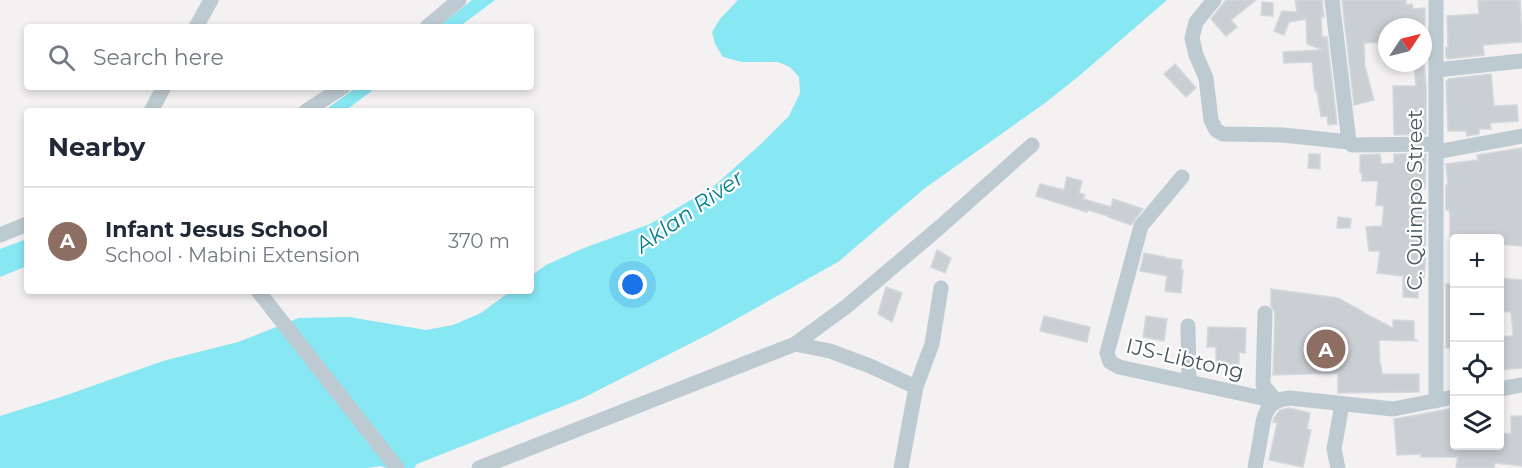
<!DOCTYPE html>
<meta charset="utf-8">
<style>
body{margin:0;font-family:Montserrat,sans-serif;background:#f6f6f7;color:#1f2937}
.controls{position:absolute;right:18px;bottom:18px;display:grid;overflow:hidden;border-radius:6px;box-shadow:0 3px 9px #0003}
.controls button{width:54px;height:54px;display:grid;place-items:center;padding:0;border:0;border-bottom:2px solid #e0e1e3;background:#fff;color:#1f2937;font:30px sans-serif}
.compass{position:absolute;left:1378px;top:18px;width:54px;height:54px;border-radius:50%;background:#fff;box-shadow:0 3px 9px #0003;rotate:55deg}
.you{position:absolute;left:633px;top:285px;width:21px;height:21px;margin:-15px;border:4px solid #fff;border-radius:50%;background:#1a73e8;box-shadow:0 0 0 9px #1a73e833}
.badge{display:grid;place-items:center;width:39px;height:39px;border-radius:50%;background:#0c87f2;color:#fff;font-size:20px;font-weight:700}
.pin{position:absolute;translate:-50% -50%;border:3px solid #fff;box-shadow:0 2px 6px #0006}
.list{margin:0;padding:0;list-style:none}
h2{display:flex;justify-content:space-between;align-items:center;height:78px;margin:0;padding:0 24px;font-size:26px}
h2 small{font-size:20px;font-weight:400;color:#747a83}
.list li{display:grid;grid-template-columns:39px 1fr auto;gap:18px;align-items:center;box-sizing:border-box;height:108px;padding:0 24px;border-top:2px solid #e0e1e3}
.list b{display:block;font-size:22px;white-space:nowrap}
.list p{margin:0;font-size:20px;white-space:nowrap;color:#747a83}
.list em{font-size:20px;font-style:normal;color:#747a83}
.icon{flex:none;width:33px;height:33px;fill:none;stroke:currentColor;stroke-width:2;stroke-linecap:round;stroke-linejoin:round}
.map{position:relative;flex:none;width:1522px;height:468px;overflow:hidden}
.search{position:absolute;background:#fff;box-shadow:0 3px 9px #0003;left:24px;top:24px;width:510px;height:66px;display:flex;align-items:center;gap:15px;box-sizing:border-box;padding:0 21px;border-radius:6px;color:#747a83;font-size:22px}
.panel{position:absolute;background:#fff;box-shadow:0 3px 9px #0003;left:24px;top:108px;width:510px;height:186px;border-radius:6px}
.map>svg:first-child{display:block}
</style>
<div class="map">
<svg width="1522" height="468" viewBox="0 0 1522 468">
<rect width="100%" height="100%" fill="#f3f1f1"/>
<!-- water -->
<path fill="#87e7f3" d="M472,0h23l-36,27h-21z
M738,0h429l-88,76 -34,27 -120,85 -87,74 -125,70 -132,67 -164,65 -3,4h-28l-5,-2 -14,2h-367v-52l64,-20 99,-35 75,-19 61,-24 50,-1 77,13 27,-5 28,-12 30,-22h20v-15l15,-11 38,-17 66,-24 63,-37 49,-44 27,-27 11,-23 -1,-16 -9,-10 -12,-5h-36l-19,-5 -8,-13 -3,-12 8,-13z
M357,87h20l-32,24h-21z
M27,239v27l-27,11v-28z"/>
<!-- building -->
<path fill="#cacfd4" stroke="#d4d8dd" stroke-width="1.5" d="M1226,0h30l-25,20 6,7 -11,9 -15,-17z
M1295,0h27l2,17h-3l1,20h5l10,87 -9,1 -1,-9 -6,1 -4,-26h-2l-3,-29 -28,1 -1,-11 40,-2 -16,-6 -1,-25 -17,3 -5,13 -10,-4 8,-20 15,1z
M1342,0h64v5l6,-1 1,5 12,-1v19h-38v15l-23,1 1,24 9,33 -20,5z
M1489,0h31l2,42 -39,3 1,10 -36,4 -2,-2v-10h2l-1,-31 32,-2 -1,-13z
M1262,2l11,1v13l-12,-1z
M1414,63h10l2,23v48l-32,1 -1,-49h23z
M1175,64l21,24 -10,9 -22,-23z
M1491,74l3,32 23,-1 1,16 -28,2 1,6h-12v5l-12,2 -1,-5h-18l-2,-50h2v-2z
M1522,148v98l-22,-2v-6h-48v-1h-2v-22l-1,-5h-3v-25h2l-2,-21 32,-4 -1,-5z
M1309,154h11v15l-12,-1z
M1380,154l1,10 13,-1v-9h32l-1,35 -4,-1 -3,22h8l-1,57 -1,11h-6v20l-15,-1v-21l-26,-3 3,-22h-11l-3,-24 16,-1 2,-20 -8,-1 2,-24h-16v-8h-2v-18z
M1067,177l15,4 -3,12 6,2 -2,4 28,8 2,-8 30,10 -12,16 -23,-8v-1l-20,-6 -1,2 -51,-16 4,-12 24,6z
M1338,217l13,2 -1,9h-13z
M937,250l14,8 -6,15 -14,-6z
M1144,253l21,4 -1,1 18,2 -1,9 2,1 -2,23 -16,-2 2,-15 -27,-5z
M1500,278l22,2v88l-22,2v-33l13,-1 -2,-24 -11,-1z
M1455,283v65h-9v-64z
M886,287l16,6 -10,29 -14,-8z
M1271,289l67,9 24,13 2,2 29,15v-8l21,1v18l4,2 -39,-1 1,25h1l1,9h37v18l-81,1v-20l-65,2 2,-62 -4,-7z
M1044,316l46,11 -3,15 -47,-11z
M1146,316l21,3 -3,22 -21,-4z
M1208,327l38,1 -1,25 -6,-1v12h-23v-17h-9z
M1289,408l21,5 -3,16 4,1 -8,37 -34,-7 8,-37 -4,-1 1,-4 6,-8z
M1455,408v38h45v-13l11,1v-18h11v50l-27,-3 -1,5h-38l2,-11h-37v-3l-24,1 -3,-36z"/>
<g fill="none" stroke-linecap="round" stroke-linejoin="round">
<!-- minor -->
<path stroke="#becad1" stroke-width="15" d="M1214,0l-18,22 -4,16 4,17 10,23 5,42 5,10 7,4 60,1 66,7
M1332,0l17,142 3,3 84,-1
M196,27l15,-27
M427,27l32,-27
M1436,70l86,-9
M151,111l13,-24
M306,111l37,-24
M1436,152l86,-16
M1182,177l-41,49 -34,127 3,9 9,5 157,34
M0,235l27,-11
M258,291l139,177
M1265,313l-2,72 13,16
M1188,326l1,56
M795,344l35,7 40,15 46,21
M1500,389l22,-4
M1436,401v-401
M479,468l316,-124 52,-38 93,-79 92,-82
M901,468l15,-81 16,-43 9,-56
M1255,468c2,-11 4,-22 6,-33 3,-21 5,-35 29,-37l103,11 61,-12
M1338,468l-4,-19 8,-45"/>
</g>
<g text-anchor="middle" stroke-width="4.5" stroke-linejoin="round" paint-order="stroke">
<!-- street labels -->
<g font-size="21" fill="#475760" stroke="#fff">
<text transform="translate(1415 200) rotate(-90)" y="7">C. Quimpo Street</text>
<text transform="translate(1185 359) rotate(13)" y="7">IJS-Libtong</text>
</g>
<!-- water labels -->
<g font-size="22" font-style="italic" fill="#067f8e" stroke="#fff">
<text transform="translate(689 211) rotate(-35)" y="8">Aklan River</text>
</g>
</g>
</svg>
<div class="controls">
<button>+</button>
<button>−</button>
<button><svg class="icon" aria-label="locate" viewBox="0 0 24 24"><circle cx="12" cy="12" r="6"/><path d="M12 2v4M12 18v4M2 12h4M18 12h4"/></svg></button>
<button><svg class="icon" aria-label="layers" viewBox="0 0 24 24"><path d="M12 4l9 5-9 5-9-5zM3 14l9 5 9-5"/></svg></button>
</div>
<svg class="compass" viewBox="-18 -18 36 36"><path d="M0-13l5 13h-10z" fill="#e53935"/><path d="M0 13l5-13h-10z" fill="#747a83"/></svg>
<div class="you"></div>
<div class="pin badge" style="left:1326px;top:349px;background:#8d6e63">A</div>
<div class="search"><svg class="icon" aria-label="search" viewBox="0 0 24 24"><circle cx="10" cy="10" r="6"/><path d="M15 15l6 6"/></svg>Search here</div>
<section class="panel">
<h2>Nearby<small></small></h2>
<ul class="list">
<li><span class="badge" style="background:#8d6e63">A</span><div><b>Infant Jesus School</b><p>School · Mabini Extension</p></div><em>370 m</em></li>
</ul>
</section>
</div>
